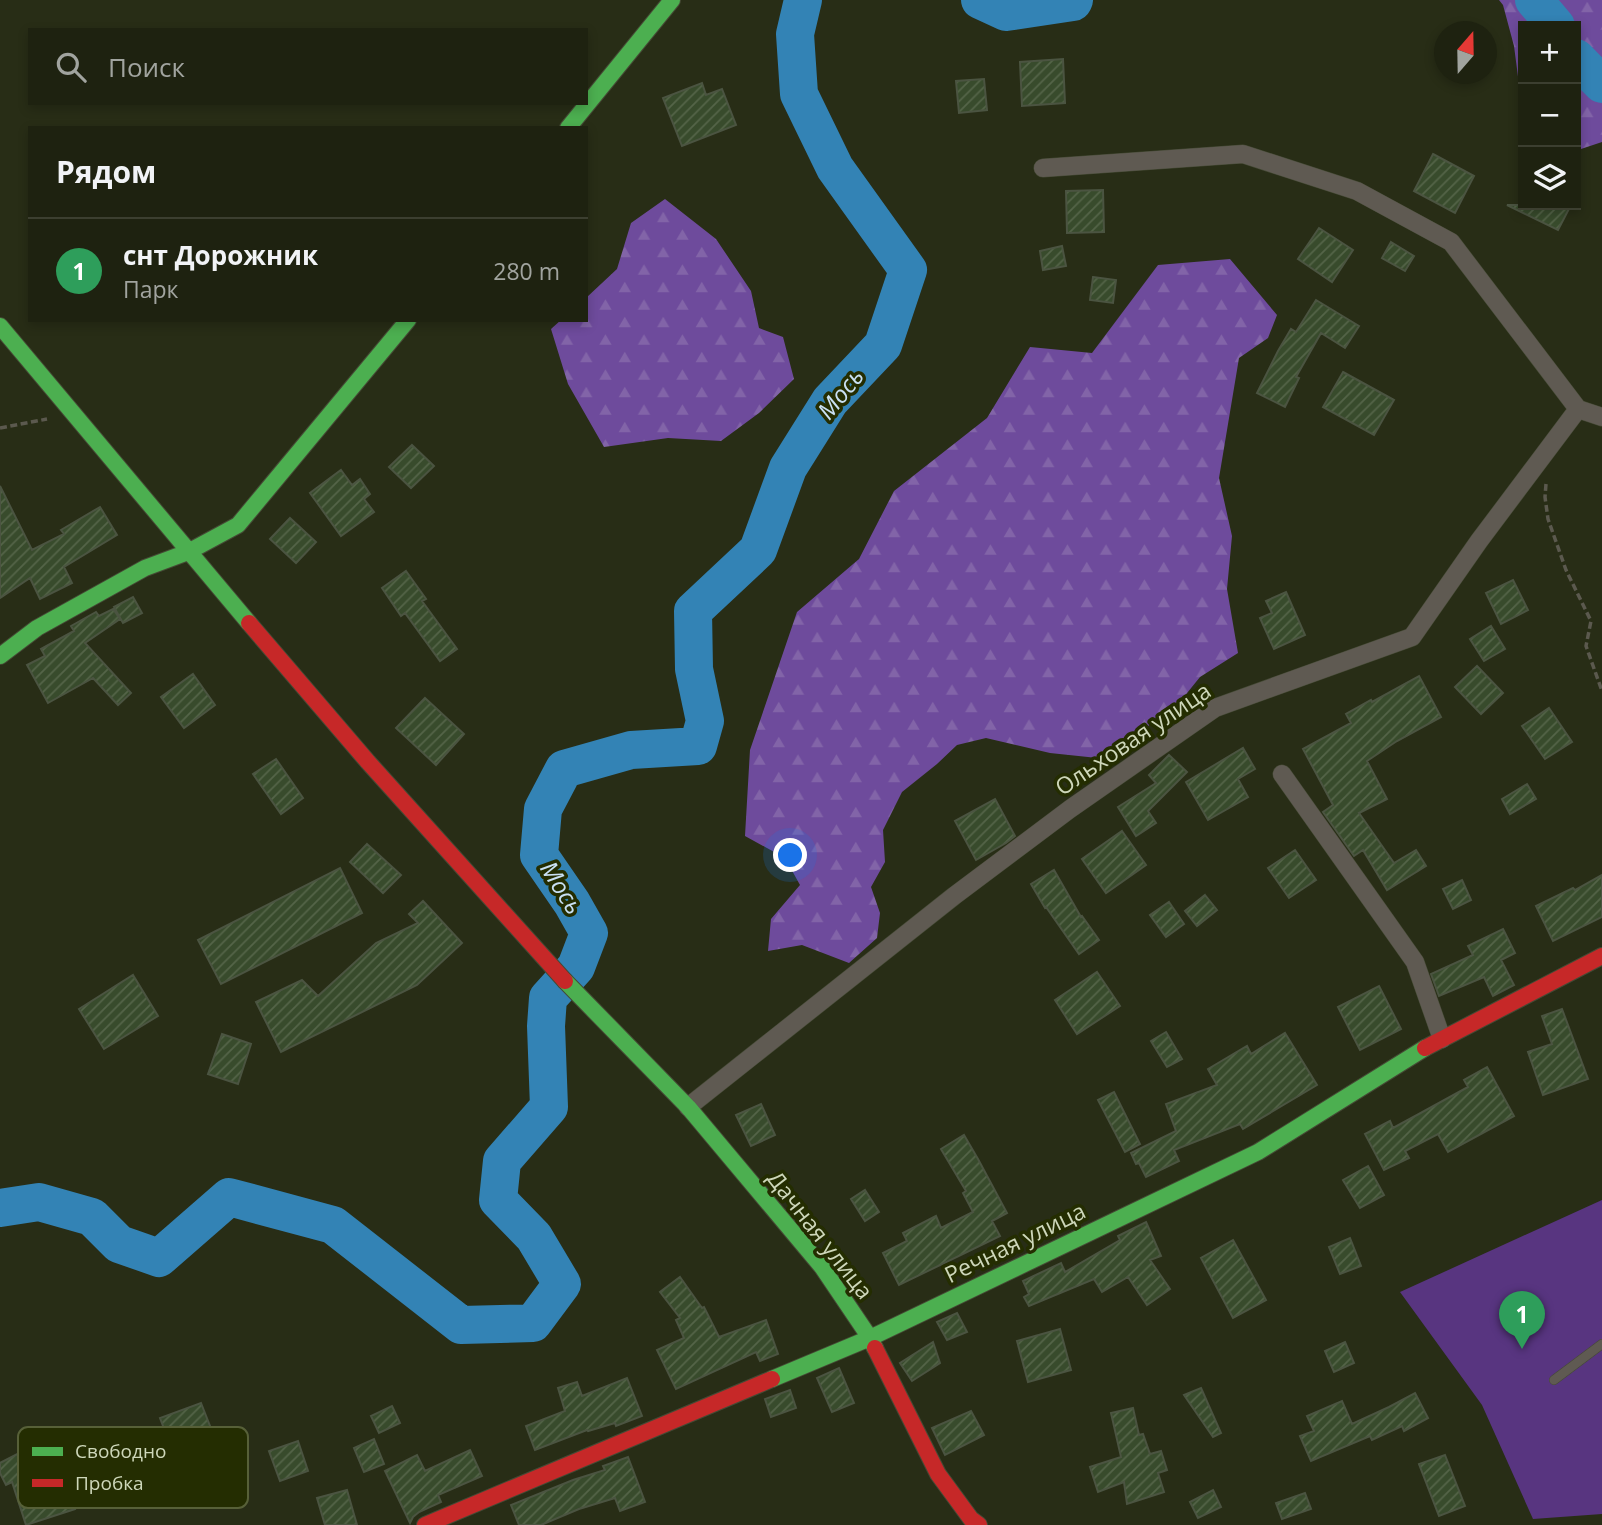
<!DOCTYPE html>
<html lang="ru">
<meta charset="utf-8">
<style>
body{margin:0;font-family:"Open Sans",sans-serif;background:#2b2f1e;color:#f1f3f6}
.controls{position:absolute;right:21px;top:21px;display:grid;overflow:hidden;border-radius:0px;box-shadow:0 4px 10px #0003}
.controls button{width:63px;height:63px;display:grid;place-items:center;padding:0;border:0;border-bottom:2px solid #3c3f30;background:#1e2210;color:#f1f3f6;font:35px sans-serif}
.compass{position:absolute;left:1434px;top:21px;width:63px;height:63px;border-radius:50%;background:#1e2210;box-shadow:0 4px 10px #0003;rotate:20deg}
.you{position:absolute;left:791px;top:856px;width:24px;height:24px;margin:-18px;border:5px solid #fff;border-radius:50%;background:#1a73e8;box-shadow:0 0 0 10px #1a73e833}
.badge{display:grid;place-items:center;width:46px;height:46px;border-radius:50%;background:#949c81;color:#fff;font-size:23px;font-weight:700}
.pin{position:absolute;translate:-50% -58px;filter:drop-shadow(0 2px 4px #0008)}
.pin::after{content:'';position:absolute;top:37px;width:24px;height:21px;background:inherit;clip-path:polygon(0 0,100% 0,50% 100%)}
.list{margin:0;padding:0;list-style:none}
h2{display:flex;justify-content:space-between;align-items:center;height:91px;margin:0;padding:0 28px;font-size:30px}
h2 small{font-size:23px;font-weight:400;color:#a1a49f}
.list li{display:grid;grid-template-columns:46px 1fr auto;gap:21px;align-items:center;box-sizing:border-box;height:105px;padding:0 28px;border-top:2px solid #3c3f30}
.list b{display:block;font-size:26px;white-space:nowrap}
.list p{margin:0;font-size:23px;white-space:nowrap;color:#a1a49f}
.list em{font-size:23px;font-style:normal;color:#a1a49f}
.icon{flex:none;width:38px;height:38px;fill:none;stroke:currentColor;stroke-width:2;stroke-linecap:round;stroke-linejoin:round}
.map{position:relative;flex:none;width:1602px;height:1525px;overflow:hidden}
.search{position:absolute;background:#1e2210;box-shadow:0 4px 10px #0003;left:28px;top:28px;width:560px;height:77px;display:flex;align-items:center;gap:18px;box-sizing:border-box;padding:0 24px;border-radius:0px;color:#a1a49f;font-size:26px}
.panel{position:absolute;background:#1e2210;box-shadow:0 4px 10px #0003;left:28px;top:126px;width:560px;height:196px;border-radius:0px}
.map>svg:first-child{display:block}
</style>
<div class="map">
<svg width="1602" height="1525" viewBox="0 0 1602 1525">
<defs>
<pattern id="forest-firs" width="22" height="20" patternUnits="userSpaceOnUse" patternTransform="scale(1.75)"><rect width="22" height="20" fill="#6e4b9c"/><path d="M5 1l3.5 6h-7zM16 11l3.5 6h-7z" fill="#8264a8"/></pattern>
<pattern id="building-hatch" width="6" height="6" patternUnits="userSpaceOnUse" patternTransform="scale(1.75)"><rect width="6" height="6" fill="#384b2c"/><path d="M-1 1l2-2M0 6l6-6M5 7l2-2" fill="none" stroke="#546448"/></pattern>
</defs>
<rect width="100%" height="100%" fill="#282d16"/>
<!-- forest -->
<path fill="url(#forest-firs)" d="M1499,0h103v142l-24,8 -2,-2v-122h-53v70l-3,-4 -6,-46 -11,-41z
M665,199l51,40 35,52 8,37 24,9 11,42 -35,34 -38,28 -53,-3 -64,9 -36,-63 -17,-55 10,-9h25v-22l31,-29 14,-46z
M1230,259l47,56 -9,23 -29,20 -20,120 13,58 -5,53 11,64 -38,24 -17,21 -76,61 -57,-6 -64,-15 -29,7 -20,19 -35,28 -19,38 2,32 -14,25 9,26 -3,25 -28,25 -47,-18 -34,6 3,-32 29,-34 -15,-27 -40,-22 5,-86 47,-138 62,-53 35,-68 93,-73 43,-71 62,6 66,-88z"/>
<!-- green -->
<path fill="#583580" d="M1602,1200v314l-69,5 -51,-114 -82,-113z"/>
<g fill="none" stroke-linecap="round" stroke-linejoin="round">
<!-- river -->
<path stroke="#3383b5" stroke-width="38" d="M980,0l26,12 67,-10 1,-2
M1534,0l22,26
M1576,58l26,26
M0,1208l39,-6 53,15 27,27 40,14 70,-61 104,28 128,100 72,-2 29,-39 -28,-47 -36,-37 4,-39 47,-54 -3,-81 2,-28 28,-31 13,-34 -17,-30 -33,-48 4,-46 21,-40 67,-19 67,-4 7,-25 -11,-52 -1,-58 65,-61 30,-82 42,-67 53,-56 25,-75 -73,-102 -36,-74 -4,-60 8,-34"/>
</g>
<!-- building -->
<path fill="url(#building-hatch)" stroke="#4b5441" stroke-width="2" d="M1063,59l2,44 -43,3 -2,-44z
M984,79l3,31 -28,3 -3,-32z
M702,83l4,12 16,-6 14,36 -54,21 -19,-48z
M1433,154l41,22 -19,37 -41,-22z
M1103,190l1,42 -37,1 -1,-42z
M1507,205h64l-13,25z
M1319,228l34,22 -21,32 -34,-23z
M1391,242l23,14 -9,15 -23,-13z
M1062,246l4,20 -23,4 -3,-19z
M1093,277l23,3 -3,23 -23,-3z
M1316,300l43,26 -14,22 -24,-15 -25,44 3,1 -14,29 -28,-14 21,-42 13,-22 5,3z
M1343,372l51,28 -20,35 -51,-28z
M412,445l22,21 -23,22 -22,-21z
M341,470l11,15 8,-6 10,15 -6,5 10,13 -33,24 -31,-43z
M0,486l32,64 32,-16 -3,-4 39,-23 17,28 -53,32 8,16 -32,16 -10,-21 -30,20z
M290,518l26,24 -20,21 -26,-24z
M406,571l20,28 -4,2 35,48 -17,12 -35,-48 -4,3 -19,-28z
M1513,580l15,30 -27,14 -15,-31z
M1286,592l19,43 -31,14 -14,-31 12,-5 -6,-12z
M133,597l9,16 -19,10 -9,-16z
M113,609l7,10 -35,24 46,50 -13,12 -25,-27 -45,25 -21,-38 18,-9 -4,-7 33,-18 -3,-5 25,-14 3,4z
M1491,626l14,23 -21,12 -14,-22z
M1477,666l26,27 -22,21 -26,-27z
M193,674l22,31 -31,23 -23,-31z
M1419,676l22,41 -44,24 -30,20 20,38 -28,14 35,50 22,-13 10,16 -39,24 -24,-40 -9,6 -31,-44 10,-7 -30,-56 48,-26 -5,-9 25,-14 1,2z
M425,698l39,36 -28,31 -40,-37z
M1549,708l23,34 -27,17 -23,-33z
M1243,748l12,21 -17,10 10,18 -40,23 -22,-38z
M1169,755l18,17 -39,39 8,12 -20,13 -18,-29 38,-24 -7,-8z
M276,759l27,39 -22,16 -28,-40z
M1527,784l9,15 -26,15 -8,-15z
M995,799l20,37 -9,7 -30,17 -21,-39z
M1122,831l24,34 -40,28 -24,-34z
M367,844l34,31 -18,18 -33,-31z
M1295,850l21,30 -27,18 -21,-30z
M340,868l22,45 -141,71 -23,-44z
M1054,870l27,47 1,-1 17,24 -20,14 -33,-47 -1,1 -14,-24z
M1602,875v42l-49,24 -17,-35 37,-18 2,2z
M1462,880l9,20 -18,9 -10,-20z
M1205,895l12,15 -20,16 -12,-15z
M423,901l39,42 -45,42 -136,67 -25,-50 46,-22 16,16 58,-53 42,-20 -9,-9z
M1169,902l15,22 -18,13 -16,-22z
M1503,929l12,24 -14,7 13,25 -21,11 -9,-19 -45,19 -8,-22 42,-19 -5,-9z
M1097,972l23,34 -43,28 -22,-34z
M133,975l25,41 -54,33 -25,-40z
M1379,986l22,43 -41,21 -22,-43z
M1562,1009l26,70 -45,16 -15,-43 24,-8 -10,-28z
M1166,1032l16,27 -15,8 -16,-26z
M1285,1033l32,52 -74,44 -3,-5 -66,26 5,11 -33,16 -7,-14 -3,1 -5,-11 45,-22 -10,-27 51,-19 -9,-16 39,-23 4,8z
M222,1034l29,10 -13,40 -30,-10z
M1487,1067l27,49 -66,36 -10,-18 -33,17 4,7 -25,12 -19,-36 25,-13 3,7 24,-13 51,-28 -4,-7z
M1114,1092l26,52 -15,8 -27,-52z
M761,1104l14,31 -24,11 -15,-31z
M964,1135l14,24 29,54 -15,8 8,15 -101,49 -16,-32 24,-12 -4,-8 33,-17 5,12 32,-16 -10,-19 3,-2 -25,-42z
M1368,1166l16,29 -24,13 -17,-28z
M865,1190l14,22 -14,9 -14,-22z
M1146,1222l15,34 -11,4 20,29 -23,16 -19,-28 -26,15 -8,-13 -65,27 -5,-9 5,-3 -6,-13 38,-18 4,9 55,-32 -2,-4z
M1350,1238l11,28 -21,8 -11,-27z
M1233,1240l33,60 -33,18 -32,-60z
M680,1277l22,31 2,-1 15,30 47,-17 12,34 -18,7 -4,-9 -80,37 -19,-39 27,-12 -8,-18 4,-2 -20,-26z
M957,1313l10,19 -20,8 -10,-18z
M1060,1329l11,41 -43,12 -11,-41z
M933,1342l7,21 -28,18 -12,-18z
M1345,1342l9,21 -20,9 -9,-21z
M839,1368l15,35 -22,9 -15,-34z
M627,1378l15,38 -26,10 -1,-3 -27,8 -1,-1 -52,20 -9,-24 39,-15 -7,-23 19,-6 5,14z
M1201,1388l20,45 -8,4 -29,-42z
M790,1390l6,18 -25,9 -6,-18z
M1415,1393l13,25 -24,13 -2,-5 -30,14 -2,-4 -59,25 -11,-25 14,-5 -7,-15 35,-15 10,23 37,-17z
M201,1403l20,51 -41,16 -20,-52z
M392,1406l8,17 -21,10 -8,-17z
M1133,1408l6,27 4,-1 7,20 11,-3 6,19 -9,3 6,19 -37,12 -3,-22 -26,10 -8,-25 31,-10 -10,-44z
M971,1411l13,24 -39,20 -13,-27z
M374,1439l10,25 -20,8 -10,-24z
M298,1441l10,30 -28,10 -11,-30z
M470,1450l12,26 -44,19 3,7 -22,10 -6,5 -3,6 -25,-52 32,-16 8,16z
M21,1452l15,29 27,-8 12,36 -49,16 -14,-43 -6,3 -6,-12v-10z
M1445,1455l20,51 -26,10 -20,-52z
M628,1457l17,45 -25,9 -5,-13 -36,11 -38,16h-22l-8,-20 62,-25 32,-10 -2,-4z
M347,1490l10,35h-32l-8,-27z
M1213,1490l8,17 -23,11 -8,-16z
M1305,1493l6,16 -29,10 -6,-16z"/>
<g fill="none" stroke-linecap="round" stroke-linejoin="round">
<defs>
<path id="lane" d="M1554,1380l48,-36"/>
<path id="street" d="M1043,168l200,-14 114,37 94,51 127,167
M1578,409l24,8
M1282,774l133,188 27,77
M688,1107l266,-211 116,-87 145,-101 197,-71 67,-96 99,-132"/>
<path id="fast" d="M568,128l104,-128
M0,326l249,297
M0,656l37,-28 108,-60 43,-16 50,-27 170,-205
M565,981l123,126 134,160 48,71 5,10
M772,1379l98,-41 388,-186 167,-104"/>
<path id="jam" d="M249,623l119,139 197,219
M1425,1048l177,-92
M875,1348l63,126 33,45 8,6
M425,1525l347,-146"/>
</defs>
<!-- lane casing -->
<use href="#lane" stroke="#454a35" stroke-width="10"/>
<!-- street casing -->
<use href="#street" stroke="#454a35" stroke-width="19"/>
<!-- fast casing -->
<use href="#fast" stroke="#454a35" stroke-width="18"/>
<!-- jam casing -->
<use href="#jam" stroke="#454a35" stroke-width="18"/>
<!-- path -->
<path stroke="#5b594e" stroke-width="3.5" stroke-dasharray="7 3.5" stroke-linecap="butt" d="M0,428l47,-9
M1546,484l-1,13 3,22 18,51 25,51 -5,25 16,45"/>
<!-- lane -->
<use href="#lane" stroke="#5f5a52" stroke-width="9"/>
<!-- street -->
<use href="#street" stroke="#5f5a52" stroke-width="18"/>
<!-- fast -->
<use href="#fast" stroke="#4caf50" stroke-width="16"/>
<!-- jam -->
<use href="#jam" stroke="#c62828" stroke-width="16"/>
</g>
<g text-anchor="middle" stroke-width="7" stroke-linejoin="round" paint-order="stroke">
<!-- street labels -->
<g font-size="23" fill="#ced7ba" stroke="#242d01">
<text transform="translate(1133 739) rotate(-34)" y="8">Ольховая улица</text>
<text transform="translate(820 1235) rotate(52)" y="8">Дачная улица</text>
<text transform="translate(1015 1243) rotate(-26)" y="8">Речная улица</text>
</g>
<!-- water labels -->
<g font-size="24" font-style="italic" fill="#c9e0f3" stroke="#242d01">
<text transform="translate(841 394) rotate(-51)" y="8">Мось</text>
<text transform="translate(561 888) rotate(58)" y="8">Мось</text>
</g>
</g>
<!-- legend -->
<rect x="18" y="1427" width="230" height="81" rx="10" fill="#242d01" stroke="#576038" stroke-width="2"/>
<rect x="32" y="1447" width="31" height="9" fill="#4caf50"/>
<rect x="32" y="1479" width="31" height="8" fill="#c62828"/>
<g font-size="19" fill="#ced7ba">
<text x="75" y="1458">Свободно</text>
<text x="75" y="1490">Пробка</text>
</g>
</svg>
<div class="controls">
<button>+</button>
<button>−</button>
<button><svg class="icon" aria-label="layers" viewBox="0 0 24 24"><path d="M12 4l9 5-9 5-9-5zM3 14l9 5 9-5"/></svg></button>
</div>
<svg class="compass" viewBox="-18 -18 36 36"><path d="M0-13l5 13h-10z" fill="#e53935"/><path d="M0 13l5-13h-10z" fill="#a1a49f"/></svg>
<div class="you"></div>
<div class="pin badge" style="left:1522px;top:1349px;background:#2e9e5b">1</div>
<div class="search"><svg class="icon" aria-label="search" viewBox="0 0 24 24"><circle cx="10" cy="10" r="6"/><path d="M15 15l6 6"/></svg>Поиск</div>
<section class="panel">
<h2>Рядом<small></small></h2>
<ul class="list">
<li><span class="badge" style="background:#2e9e5b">1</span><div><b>снт Дорожник</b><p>Парк</p></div><em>280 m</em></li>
</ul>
</section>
</div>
